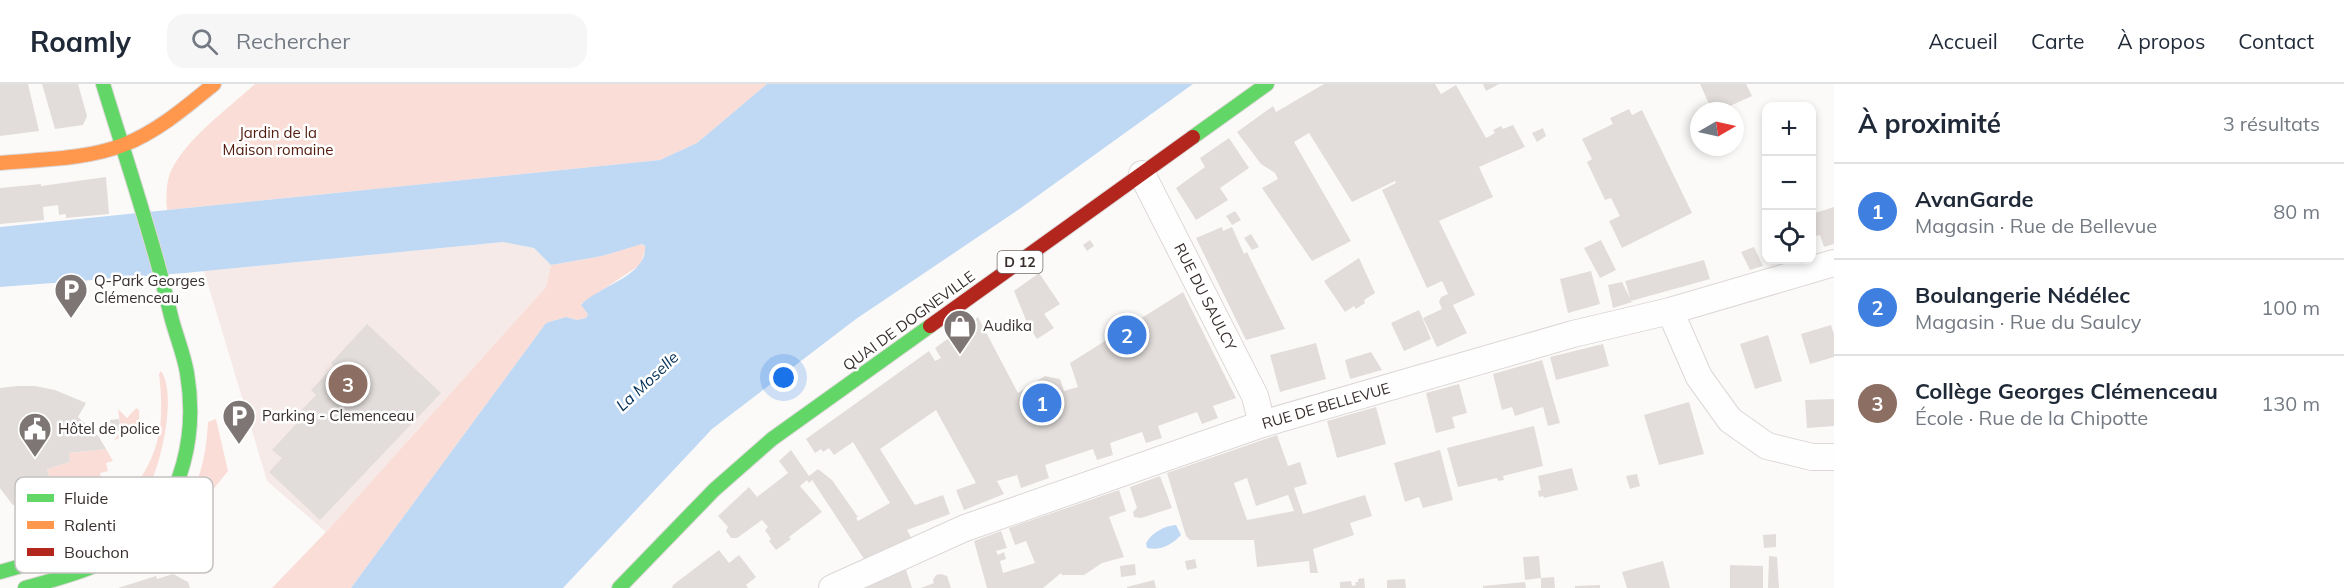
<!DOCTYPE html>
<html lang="fr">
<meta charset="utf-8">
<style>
body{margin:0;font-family:Mulish,sans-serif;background:#f6f6f7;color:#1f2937}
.controls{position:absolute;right:18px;top:18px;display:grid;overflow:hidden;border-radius:12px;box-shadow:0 3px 9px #0003}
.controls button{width:54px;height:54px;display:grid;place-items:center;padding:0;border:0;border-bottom:2px solid #e0e1e3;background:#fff;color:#1f2937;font:30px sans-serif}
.compass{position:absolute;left:1690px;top:18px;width:54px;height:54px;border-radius:50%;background:#fff;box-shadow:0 3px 9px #0003;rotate:81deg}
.you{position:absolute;left:784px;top:294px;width:21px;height:21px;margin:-15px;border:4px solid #fff;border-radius:50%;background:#1a73e8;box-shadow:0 0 0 9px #1a73e833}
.badge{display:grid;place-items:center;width:39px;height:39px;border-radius:50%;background:#7d7674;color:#fff;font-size:20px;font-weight:700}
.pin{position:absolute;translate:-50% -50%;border:3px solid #fff;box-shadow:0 2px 6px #0006}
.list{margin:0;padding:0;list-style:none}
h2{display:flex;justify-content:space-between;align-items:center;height:78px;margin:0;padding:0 24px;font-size:26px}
h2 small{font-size:20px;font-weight:400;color:#747a83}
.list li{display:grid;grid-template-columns:39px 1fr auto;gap:18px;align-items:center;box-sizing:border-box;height:96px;padding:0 24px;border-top:2px solid #e0e1e3}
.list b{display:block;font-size:22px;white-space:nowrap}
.list p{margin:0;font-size:20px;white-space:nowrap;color:#747a83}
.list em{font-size:20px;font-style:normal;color:#747a83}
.icon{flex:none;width:33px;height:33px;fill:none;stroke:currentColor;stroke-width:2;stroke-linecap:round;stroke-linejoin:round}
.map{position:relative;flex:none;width:1834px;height:504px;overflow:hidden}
header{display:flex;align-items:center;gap:36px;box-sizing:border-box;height:84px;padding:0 30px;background:#fff;border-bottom:2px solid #e0e1e3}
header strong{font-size:28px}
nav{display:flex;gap:33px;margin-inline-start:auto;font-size:21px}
.search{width:420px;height:54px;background:#f6f6f7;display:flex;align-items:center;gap:15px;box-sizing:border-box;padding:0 21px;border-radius:18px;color:#747a83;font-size:22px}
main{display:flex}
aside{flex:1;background:#fff}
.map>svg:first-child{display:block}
</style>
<header>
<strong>Roamly</strong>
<div class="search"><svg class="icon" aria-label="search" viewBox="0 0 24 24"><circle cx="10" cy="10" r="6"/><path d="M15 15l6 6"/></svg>Rechercher</div>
<nav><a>Accueil</a><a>Carte</a><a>À propos</a><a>Contact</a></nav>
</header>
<main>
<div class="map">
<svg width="1834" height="504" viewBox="0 0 1834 504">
<rect width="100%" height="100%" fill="#fcfaf9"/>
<!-- built -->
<path fill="#f5eae7" d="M503,158l31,6 17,17 -5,22 -220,245 -59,-51 -63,-210z"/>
<!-- green -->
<path fill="#f9ddd6" d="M255,0h512l-70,59 -37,17 -493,50c-1,-12 -1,-26 3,-37 15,-34 58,-64 85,-89z
M641,160l4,2v5l-5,14 -59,39 7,10 -2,4 -9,2 -11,-3 -20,6 -195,265h-79l54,-56 220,-245 5,-22 51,-9z
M161,287c17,23 -1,102 -17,125 -6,9 -19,16 -29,22l-3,-3c42,-48 55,-76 47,-141z
M136,324l3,2 1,21 -26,9 7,-9 -3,-22 9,9z
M216,335l12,52 -50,62 14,11 -36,3c34,-44 49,-68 52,-125z
M106,365l7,12 -7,2 2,8 -8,2 2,10 -9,2 2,6 9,-2 3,3 -58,16 -1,-3 21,-6 2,-4 -5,-5 -11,4 -8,-25 23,-7 -1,-9z"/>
<!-- water -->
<path fill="#bfd8f3" d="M767,0h426l-175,126 -162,109 -144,110 -149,159h-212l195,-265 20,-6 11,3 9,-2 2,-4 -7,-9c17,-19 67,-29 64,-59l-3,-2 -40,12 -51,9 -17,-17 -31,-6 -318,31 -185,14v-60l660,-67 37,-17z
M1176,441l5,10c-10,10 -20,16 -34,13l-1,-5c6,-10 17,-17 30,-18z"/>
<!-- building -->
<path fill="#e2dddb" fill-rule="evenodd" d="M0,0h28l11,47 -39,5z
M42,0h36l9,32 -4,9 -28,4z
M1324,0h111l6,10 15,-9 30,53 9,-5 -2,-3 8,-4 2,3 10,-4 12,22 -46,20 14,30 -54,24 36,74 -22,10 14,28 -30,14 -14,-29 19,-9 -3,-7 2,-5 7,-3 -6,-13 -15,7 -45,-98 14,-7 -1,-2 -43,21 -43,-69 -15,9 57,99 -39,20 -50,-73 16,-9 -3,-6 -14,-9 -24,-32 36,-26 3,6z
M1483,0h16l-13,7z
M1700,0h46l6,12 -22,10 2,5h-26l4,-5z
M1629,25l3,6 10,-5 50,103 -70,35 -13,-27 11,-5 -9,-18 -6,2 -18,-38 5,-3 -10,-20 31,-15 -3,-6z
M1543,44l3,8 -9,6 -5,-9z
M1229,54l20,30 -29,20 8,12 -32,20 -20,-32 29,-21 -5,-9z
M106,93l3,37 -43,4v-4l-7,1 -1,-10 -15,2 1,13 -44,4v-36l41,-4v2z
M1834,123v37l-10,3 -4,-12 -8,2v-23z
M1235,127l6,9 -9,5 -6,-9z
M1222,143l1,4 9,-4 12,27 3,-2 38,77 -39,11 -50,-102z
M1251,150l8,13 -7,3 -8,-12z
M1090,156l4,6 -7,5 -4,-6z
M1601,156l15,30 -16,8 -16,-30z
M1754,163l9,19 -13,4 -9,-18z
M1359,174l16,35 -11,7 1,3 -9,6 -2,-3 -9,6 -21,-31z
M1704,176l6,19 -79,22 -6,-20z
M1591,187l9,33 -32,9 -8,-34z
M1039,189l21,31 -16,10 10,14 -17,11 -9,-14 -14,-34z
M1622,198l10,20 -19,6 -5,-23z
M1183,208l53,106 -23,8 5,12 -16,6 -5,-12 -39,14 4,12 -16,5 -4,-11 -32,11 3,12 -16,5 -4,-11 -48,16 4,13 -28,10 -4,-13 -20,6 7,13 -40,16 -8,-20 20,-7 -40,-73 -56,39 35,56 28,-10 7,19 -43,16 6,11 -47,21 -54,-82 -3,3 -2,-3 -7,6 22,26 -33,25 2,2 -15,11 -7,-9 2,-2 -6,-9 3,-3 -6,-7 -25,18h-6l-5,-7 2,-4 -10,-11 31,-29 8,10 31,-24 -9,-12 12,-11 18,26 9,-7 14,11 26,37 -2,1 2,3 32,-18 -37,-61 -19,13 -5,-7 -6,4 -2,-3 -6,4 -9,-14 123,-88 6,10 6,-3 -6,-10 43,-31 40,76 27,-17 15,3 4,12 14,-4 -8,-24z
M1419,226l12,29 -27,12 -13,-28z
M367,240l74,69 -121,127 -51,-48 13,-14 -10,-8 24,-26 -4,-4 24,-25 -5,-5 23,-24 -3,-3z
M1831,241l3,9v23l-24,7 -9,-30z
M1768,251l14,46 -27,8 -15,-45z
M1316,259l10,36 -46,13 -10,-37z
M1603,260l6,22 -53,14 -6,-23z
M1371,268l11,18 -32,9 -5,-19z
M1542,276l18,63 -12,3 -5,-19 -28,9 -3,-9 -10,3 -9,-36z
M1459,300l8,29 -15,4 3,11 -19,5 -10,-40z
M17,302h18l20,4 31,13 -8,14 21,20 7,12 -37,4 1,9 -23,7 8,25 11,-4 5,3 -2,6 -21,6 1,3 6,-1 1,8 6,-1v3l-32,-1 -18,-12 -12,-16v-100z
M1834,315v27l-27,2 -2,-28z
M1689,318l15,52 -45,11 -15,-50z
M1376,323l10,37 -49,14 -10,-37z
M119,335l2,12 -10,1 -1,-12z
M1534,342l9,40 -40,10 1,4 -6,1 -1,-3 -39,9 -11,-39z
M1277,351l11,31 12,-4 7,22 -13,4 9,26 62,-19 7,21 -22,7 4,12 -41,14 5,24h-8l-1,-12 -52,6 -3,-27h-64l-4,-4 -10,-33 -9,-30zM1247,394l9,28 32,-11 6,16 -47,9 -13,-37z
M1440,366l13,50 -30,8 -4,-11 -14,5 -11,-39z
M1572,384l6,22 -34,8 -1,-2 -4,1 -1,-6 3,-1 -3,-14z
M1637,390l3,12 -10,3 -4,-13z
M1160,392l12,32 -31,10 -7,-1 -1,-5 4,-4 -7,-21z
M1119,406l7,21 -17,6 15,40 -22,6 -18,12h-22l-1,-2 -18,15h-56l-13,-47 27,-10 6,17 -11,3 2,4 6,-3 2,7 -6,2 3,12 32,-10 -9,-22 -11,4 -6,-17z
M1776,450v13l-12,1 -1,-13z
M719,466l10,13 10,-8 17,22 -10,8 2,3h-76l1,-3z
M1539,472l2,22 13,-1 1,11h-14v-10l-16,2 -2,-23z
M1769,472l8,1 2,31h-11z
M1195,475l2,9 -10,2 -2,-9z
M1663,477l7,27h-43l-5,-16z
M1135,480l1,11 -15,2 -1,-11z
M1730,481l33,1v22h-33z
M905,483l7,21h-56z
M173,490l15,8 2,6h-72l38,-12 1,3z
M941,490l6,2 4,12h-30l13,-5 -1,-3 3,-5z
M1364,494l1,10h-25v-6l11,-1 1,5 4,-1 -1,-3h3v-3z
M1405,495l1,9h-19v-8z
M1154,496l2,8h-29v-1z
M1525,498l1,6h-43v-2z
M1600,501v3h-25v-2z"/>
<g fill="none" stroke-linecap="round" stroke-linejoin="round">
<defs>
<path id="street" d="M1142,90l113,222 7,28
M1670,227l29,66 31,43 37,26 45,11h22
M832,504l133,-60 297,-104 311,-90 97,-23 164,-48"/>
<path id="fast" d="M1193,53l74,-53
M0,488l56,-16
M25,504c38,-11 82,-21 112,-48 47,-41 60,-108 50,-167 -3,-18 -10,-35 -15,-53 -4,-16 -8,-32 -12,-48 -17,-63 -38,-126 -57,-188
M619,504l95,-98 58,-51 158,-113"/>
<path id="slow" d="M0,79c40,-4 84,-3 123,-18 34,-13 63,-38 91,-61"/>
<path id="jam" d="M930,242l263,-189"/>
</defs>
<!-- street casing -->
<use href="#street" stroke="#dcd7d6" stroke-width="28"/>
<!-- fast casing -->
<use href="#fast" stroke="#dcd7d6" stroke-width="16"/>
<!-- slow casing -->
<use href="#slow" stroke="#dcd7d6" stroke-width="16"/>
<!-- jam casing -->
<use href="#jam" stroke="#dcd7d6" stroke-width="16"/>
<!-- street -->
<use href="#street" stroke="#fffefe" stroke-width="26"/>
<!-- fast -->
<use href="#fast" stroke="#63d668" stroke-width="14"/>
<!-- slow -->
<use href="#slow" stroke="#ff974d" stroke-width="14"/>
<!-- jam -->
<use href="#jam" stroke="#b3261e" stroke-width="14"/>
</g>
<!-- icons -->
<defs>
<symbol id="parking-pin" viewBox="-11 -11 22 30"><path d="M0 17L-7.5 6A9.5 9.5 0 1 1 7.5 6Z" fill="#7d7674" stroke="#fff"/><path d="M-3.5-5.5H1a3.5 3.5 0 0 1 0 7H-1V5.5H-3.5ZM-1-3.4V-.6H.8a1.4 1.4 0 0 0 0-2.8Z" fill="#fff"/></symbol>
<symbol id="shop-pin" viewBox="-11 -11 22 30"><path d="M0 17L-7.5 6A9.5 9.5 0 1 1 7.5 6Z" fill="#7d7674" stroke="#fff"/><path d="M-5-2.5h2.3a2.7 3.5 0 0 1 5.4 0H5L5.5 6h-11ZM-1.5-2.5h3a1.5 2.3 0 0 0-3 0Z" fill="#fff"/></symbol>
<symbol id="civic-pin" viewBox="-11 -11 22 30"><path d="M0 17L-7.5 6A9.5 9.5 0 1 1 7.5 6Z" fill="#7d7674" stroke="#fff"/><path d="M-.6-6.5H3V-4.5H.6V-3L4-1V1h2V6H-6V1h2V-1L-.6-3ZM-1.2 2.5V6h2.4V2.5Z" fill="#fff"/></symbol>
</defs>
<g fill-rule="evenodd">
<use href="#parking-pin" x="52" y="187" width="38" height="52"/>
<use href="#shop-pin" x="941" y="223" width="38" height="52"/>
<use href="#parking-pin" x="220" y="313" width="38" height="52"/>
<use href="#civic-pin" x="16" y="326" width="38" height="52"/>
</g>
<g text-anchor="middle" stroke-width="5" stroke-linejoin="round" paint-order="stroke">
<!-- shield labels -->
<rect fill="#fff" stroke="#746d6c" stroke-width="1.5" x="997.5" y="167" width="45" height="22" rx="4.5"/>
<g font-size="14" font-weight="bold" fill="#382f2d">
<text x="1020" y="183">D 12</text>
</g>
<!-- park labels -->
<g font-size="15" fill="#521b0d" stroke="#fff">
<text x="278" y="54">Jardin de la<tspan x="278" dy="17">Maison romaine</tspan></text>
</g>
<!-- poi labels -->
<g font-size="15" fill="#382f2d" stroke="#fff" text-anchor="start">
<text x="94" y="202">Q-Park Georges<tspan x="94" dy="17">Clémenceau</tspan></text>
<text x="983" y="247">Audika</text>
<text x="262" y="337">Parking - Clemenceau</text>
<text x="58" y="350">Hôtel de police</text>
</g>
<!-- street labels -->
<g font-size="15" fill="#382f2d" stroke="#fff">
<text transform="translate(1205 213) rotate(63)" y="5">RUE DU SAULCY</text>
<text transform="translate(909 237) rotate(-36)" y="5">QUAI DE DOGNEVILLE</text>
<text transform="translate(1326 322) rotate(-16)" y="5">RUE DE BELLEVUE</text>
</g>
<!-- water labels -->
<g font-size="16" font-style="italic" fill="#002e56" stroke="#fff">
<text transform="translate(647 297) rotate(-43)" y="6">La Moselle</text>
</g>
</g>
<!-- legend -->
<rect x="15" y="393" width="198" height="96" rx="9" fill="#fff" stroke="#c3c1c0" stroke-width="1.5"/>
<rect x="27" y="410" width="27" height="8" fill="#63d668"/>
<rect x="27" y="437" width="27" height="8" fill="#ff974d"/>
<rect x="27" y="464" width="27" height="8" fill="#b3261e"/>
<g font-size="16" fill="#382f2d">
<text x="64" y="420">Fluide</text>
<text x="64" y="447">Ralenti</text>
<text x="64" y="474">Bouchon</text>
</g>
</svg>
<div class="controls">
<button>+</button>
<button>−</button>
<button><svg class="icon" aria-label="locate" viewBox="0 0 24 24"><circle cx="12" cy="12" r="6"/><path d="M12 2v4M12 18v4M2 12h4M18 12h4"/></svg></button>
</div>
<svg class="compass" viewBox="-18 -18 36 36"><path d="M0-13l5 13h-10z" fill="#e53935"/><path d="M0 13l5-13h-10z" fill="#747a83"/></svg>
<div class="you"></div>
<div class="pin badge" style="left:1042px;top:319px;background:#3f7fe0">1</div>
<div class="pin badge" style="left:1127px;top:251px;background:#3f7fe0">2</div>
<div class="pin badge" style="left:348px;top:300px;background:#8d6e63">3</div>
</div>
<aside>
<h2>À proximité<small>3 résultats</small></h2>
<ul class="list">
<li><span class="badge" style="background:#3f7fe0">1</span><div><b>AvanGarde</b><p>Magasin · Rue de Bellevue</p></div><em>80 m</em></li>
<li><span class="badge" style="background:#3f7fe0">2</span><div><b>Boulangerie Nédélec</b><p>Magasin · Rue du Saulcy</p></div><em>100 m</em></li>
<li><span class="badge" style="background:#8d6e63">3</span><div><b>Collège Georges Clémenceau</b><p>École · Rue de la Chipotte</p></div><em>130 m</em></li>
</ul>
</aside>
</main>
